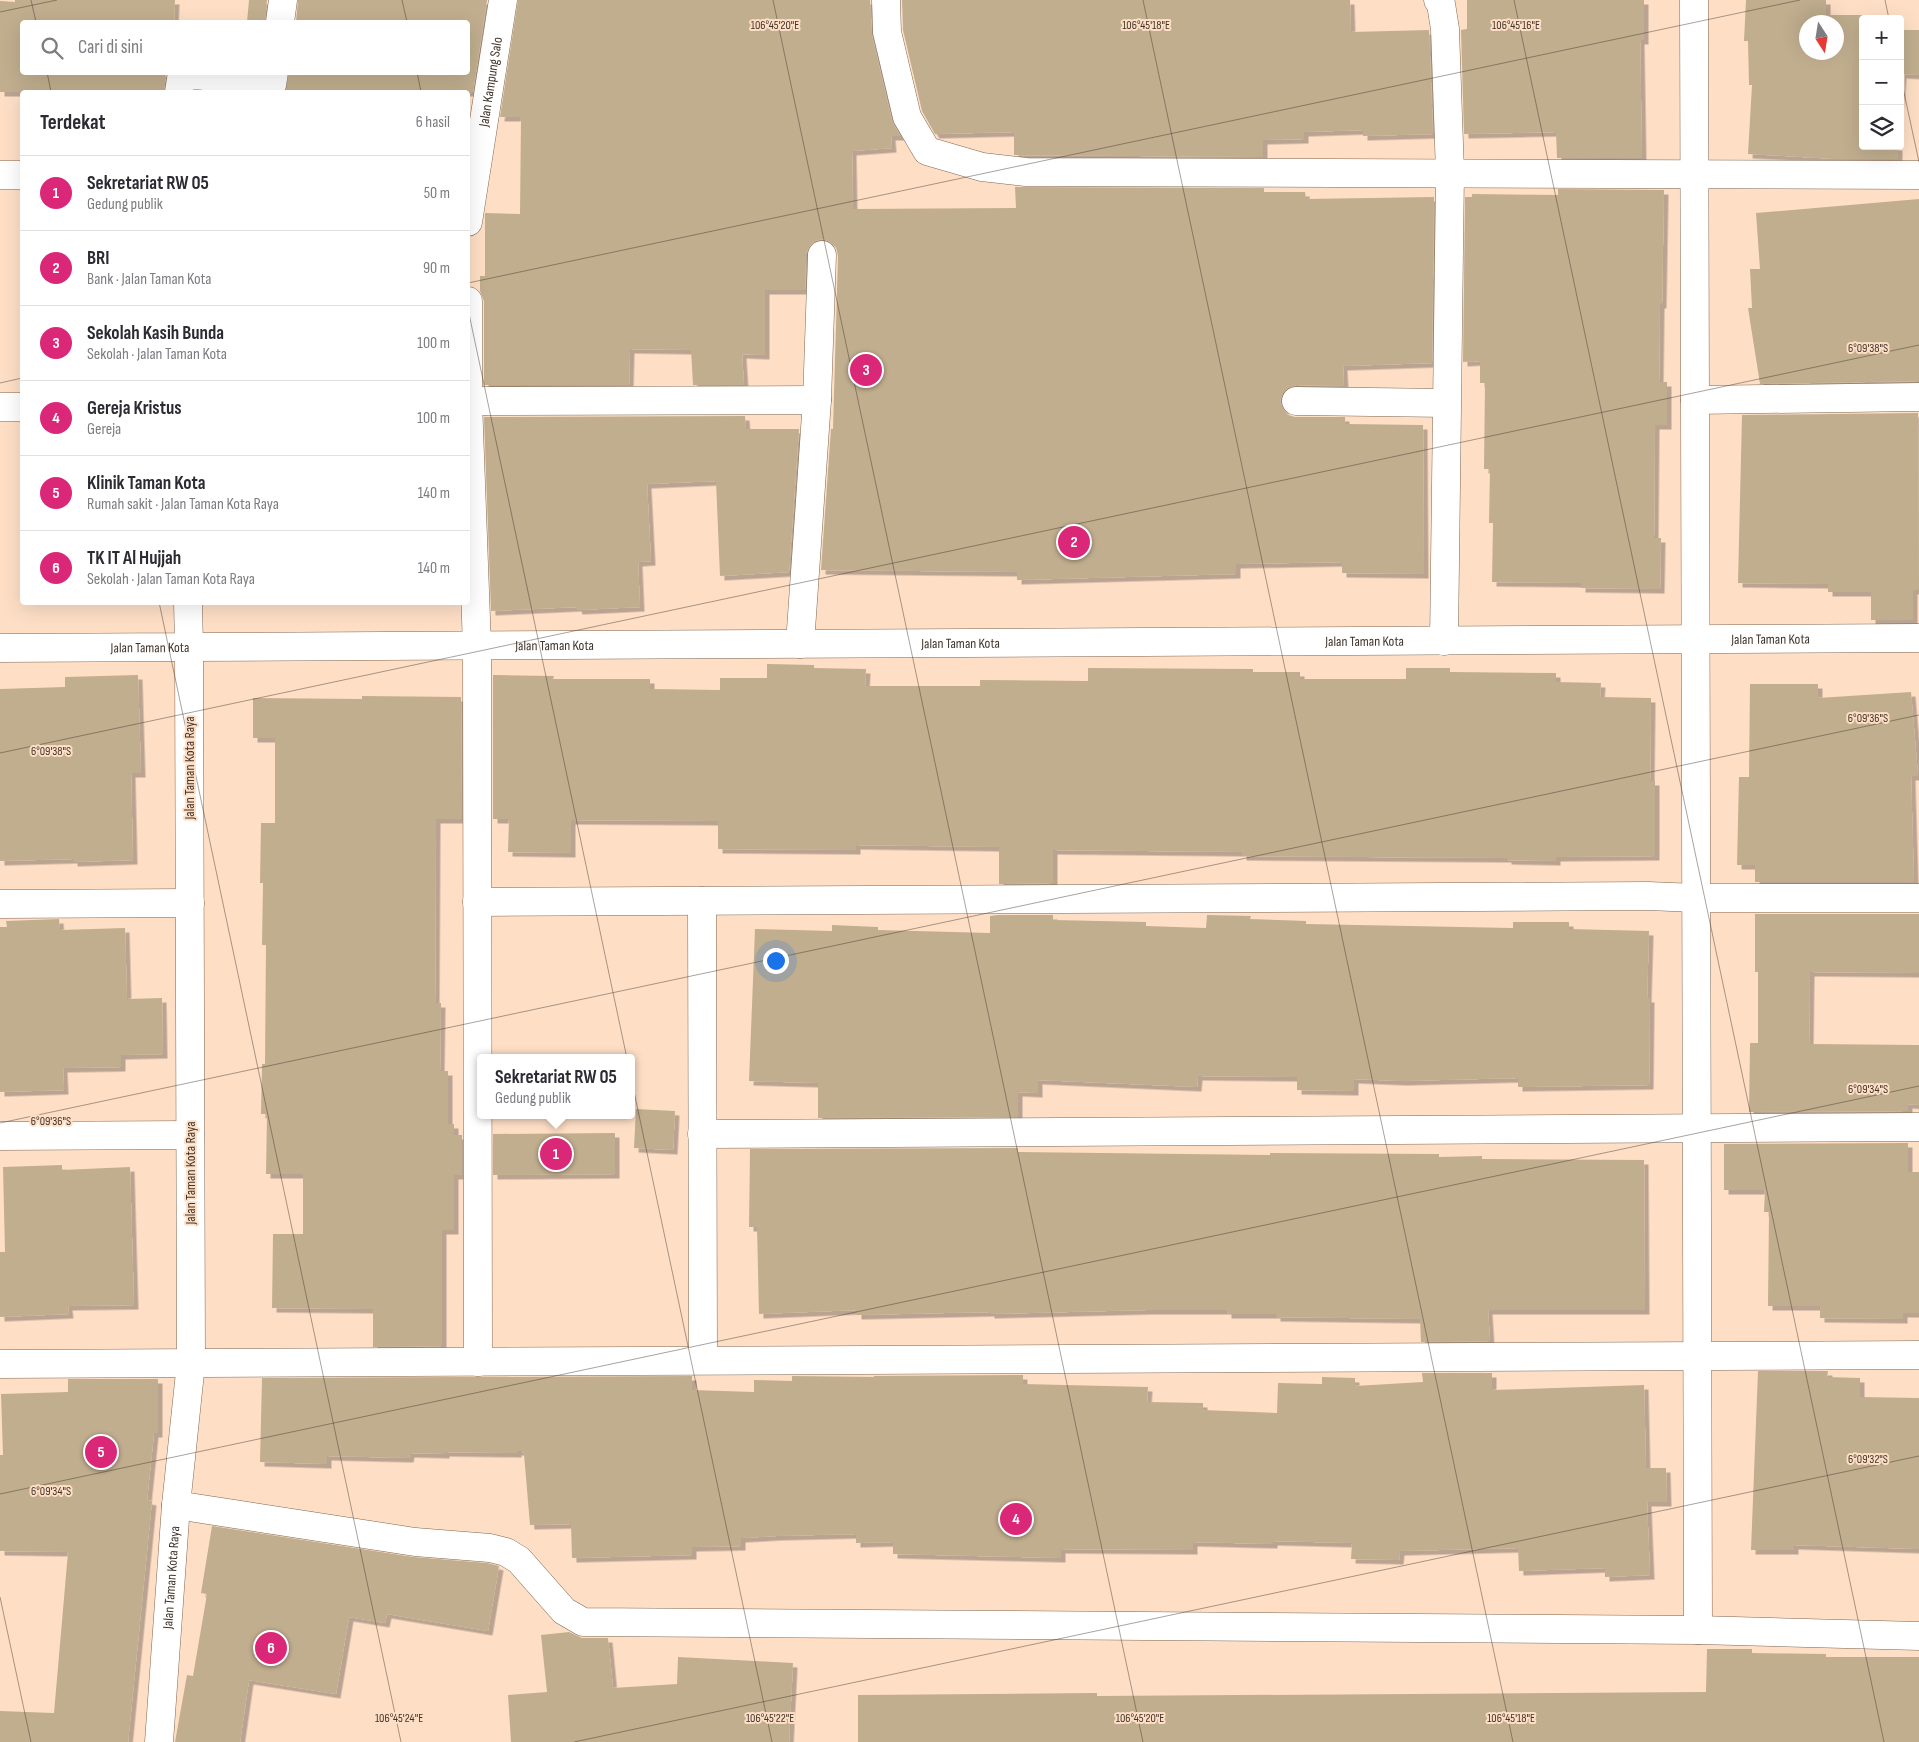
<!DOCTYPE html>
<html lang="id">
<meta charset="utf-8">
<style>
body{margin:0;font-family:"Sofia Sans Condensed",sans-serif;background:#f7f7f7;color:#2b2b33}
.controls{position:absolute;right:15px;top:15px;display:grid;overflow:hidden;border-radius:5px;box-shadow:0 5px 20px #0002}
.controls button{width:45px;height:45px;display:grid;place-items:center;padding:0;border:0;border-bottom:1px solid #e1e1e2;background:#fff;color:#2b2b33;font:25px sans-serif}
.compass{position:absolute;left:1799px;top:15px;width:45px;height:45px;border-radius:50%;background:#fff;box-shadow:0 5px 20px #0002;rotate:168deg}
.you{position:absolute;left:775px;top:960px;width:18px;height:18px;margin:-12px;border:4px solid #fff;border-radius:50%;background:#1a73e8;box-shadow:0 0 0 8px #1a73e833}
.badge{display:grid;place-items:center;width:32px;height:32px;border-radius:50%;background:#db2777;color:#fff;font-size:16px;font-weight:700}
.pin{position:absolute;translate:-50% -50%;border:2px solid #fff;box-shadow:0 1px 5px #0006}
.popup{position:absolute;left:477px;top:1054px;width:158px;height:65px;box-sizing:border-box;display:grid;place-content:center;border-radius:5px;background:#fff;filter:drop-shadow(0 1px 4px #0005);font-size:16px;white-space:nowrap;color:#7c7c81}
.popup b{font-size:19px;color:#2b2b33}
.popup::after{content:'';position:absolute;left:50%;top:100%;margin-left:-10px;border:10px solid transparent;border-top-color:#fff}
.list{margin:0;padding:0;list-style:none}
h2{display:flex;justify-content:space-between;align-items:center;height:65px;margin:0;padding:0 20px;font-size:21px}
h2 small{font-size:16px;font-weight:400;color:#7c7c81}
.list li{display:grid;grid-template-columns:32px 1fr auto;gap:15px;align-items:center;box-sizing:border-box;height:75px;padding:0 20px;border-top:1px solid #e1e1e2}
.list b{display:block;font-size:19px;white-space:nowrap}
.list p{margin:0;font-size:16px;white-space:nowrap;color:#7c7c81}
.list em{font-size:16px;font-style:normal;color:#7c7c81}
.icon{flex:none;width:28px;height:28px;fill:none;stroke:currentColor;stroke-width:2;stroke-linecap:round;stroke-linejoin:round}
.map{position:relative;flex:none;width:1919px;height:1742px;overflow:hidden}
.search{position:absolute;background:#fff;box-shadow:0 5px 20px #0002;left:20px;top:20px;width:450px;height:55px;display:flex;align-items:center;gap:12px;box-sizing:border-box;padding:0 18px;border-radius:5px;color:#7c7c81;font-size:19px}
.panel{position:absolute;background:#fff;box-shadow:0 5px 20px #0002;left:20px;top:90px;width:450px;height:515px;border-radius:5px}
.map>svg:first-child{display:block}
</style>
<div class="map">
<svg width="1919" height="1742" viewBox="0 0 1919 1742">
<defs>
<filter id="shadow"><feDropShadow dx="4.5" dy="4.5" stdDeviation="0" flood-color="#0004"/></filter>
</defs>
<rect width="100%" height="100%" fill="#fedfc6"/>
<!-- building -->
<path fill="#c1ae8f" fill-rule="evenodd" filter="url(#shadow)" d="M15,0h160l-1,22h-152v50h144l-2,20h-164v-91l15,1z
M249,0h18l-2,22h-18z
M298,0h189l-14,92h-188l4,-20h179v-50h-172z
M518,0h352l2,36 20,85 8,15h-9l1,12 -40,3 1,58 163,-1 -1,-21 249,1v4h41l1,7 128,-2 -2,166 -89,3 1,20 -48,-1 -8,3 -5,5 -3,7 3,9 5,6 7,2h50v7l78,1 1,149 -82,-1v-11l-106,2v10l-219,6v-8l-196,-2 10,-141h2l5,-173 -2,-9 -6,-5 -7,-3 -9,2 -5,6 -3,7 -1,36h-40v65l-23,-1 2,31h-51l-2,-35 -61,-1 -1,36h-145v-84l-4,-10v-15h5v-63l35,1 1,-97h-21z
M902,0h448l1,32 78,-2 4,104 -70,2v-6l-59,2v7l-41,1v17l-249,-2v-23l-79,2 -13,-23 -19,-81z
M1467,0h177v40h-4l2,118h-85l-1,-26 -92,2 -3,-104 6,-1z
M1746,0h80v15h72v4h-35v127h35v13h-62l-88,-5 4,-69h-3l-1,-44h-4zM1806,22h30v30h-30z
M1900,30h19v45l-17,-1 -2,32z
M1558,189l106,1 -2,114h-2l-1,78h8v43h-12l-1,113h7l-1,51 -79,-1v-5l-89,-1 1,-59h-4l1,-54h-6l1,-86h-5v-22l-17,1 2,-165h7v-3l86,1z
M1919,199v182l-159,3 -12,-76h4l-2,-39h10l-4,-56z
M1918,413l1,177h-6v30h-42v-28h-43v-8l-90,-1 4,-168z
M745,416l1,13h53l-10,143 -69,4 -4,-95 -69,3 4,77 -13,1 2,45 -62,3 -1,-3 -86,4 -7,-194z
M767,664l47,1v3l52,1 -1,17h115v-6l108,1v-13l165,1v3h47v7h106v-11h44v4l106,1v9l45,1 -1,14 51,1 -1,83h5v75l-99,1v4l-49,-1v-2l-265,-2v-4l-189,-2v33l-54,1v-37l-143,-2v5l-138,-1v-28l-147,-1v33l-63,-1 1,-33h-16v-144l61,1 -1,3h97v10l70,1v-12h47z
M138,675l3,98h-10l2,87 -60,2v-3l-73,2v-172l65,-2v-10z
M1750,684h68v14l93,-6 7,84h-7l3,106h-159v-17h-18l2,-88h10z
M362,696l99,1 1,122h-26l-1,184h6l-1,68h8v53h6v11h8v40h-8v55h-12v116l-69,1v-38l-101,-1 1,-74h30v-60h-37l1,-60h-6l1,-50h3l1,-119h-4l1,-62h-3l1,-60h14v-85h-22v-40l109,1z
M1755,914h164v59l-109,-1 -1,72 110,1v60l-11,-1v7l-159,1 1,-69h8v-71h-3z
M998,915h55v5l93,2v4l60,2 1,-13 44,1 -1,3 56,2v3l207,4v-6h56v7l80,2 -2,67h3l-1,87 -131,2v-9l-116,3 -48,-2v12l-57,-1v-13l-99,-1 -1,11 -159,-7v13l-20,-1v25l-200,1v-35l-69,-2 6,-152 77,2v-6l46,2v3l112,3v-17z
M59,919l1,11 65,-2 2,71 35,-1 1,56 -42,1v12l-58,1 1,22 -64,2v-165h7l-1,-6z
M636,1109l39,2 -2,39 -39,-2z
M615,1133v41l-122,1v-41z
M1908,1143v29h11v141h-16v6l-83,-1v-12h-52l1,-94h-5l1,-22h-41v-46z
M1018,1148v4l252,3v-2l169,1v3l43,-1v3l162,1 1,150h-157l2,31 -69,1 -1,-23 -144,-2v-3h-49v-4h-80l-157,4v-2l-133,3v-5l-98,4 -2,-87h-8l1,-78z
M62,1165v5l68,-3 4,138 -66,1 1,8 -69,3v-65h5l-2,-85z
M1758,1371h70l-1,6 33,1v19l59,1v151l-125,-4v5h-43z
M1422,1373h70v17l152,-5 2,83h20l1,34h-20l3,73 -45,2v-9l-86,3 -1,-23 -118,3 -1,9 -48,-1 1,-16 -79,-2v3l-80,-2v8l-132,-1v9l-168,-4v-12l-37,1v-9l-80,2 -35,2v8l-49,1v8l-120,3 -1,-34 -41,1 -6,-71 -2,-3h-5v2l-72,-1v2l-35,-1 -1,5 -82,-2v8l-67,-2 2,-84 430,-2v14l62,2v-12l38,1v-5l82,1v-1l149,-1v9l125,3 -1,15 56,1v7l74,3 1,-30 44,1v-7l33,1v8l68,-4z
M68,1379h90v54h-4l-7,67 5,1 -24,241h-128v-31l54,2 14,-161 -68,-1v-96h3l-2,-61 67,-2z
M212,1526l201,31 74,6 12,3 -11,65 -101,-17 -2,9 -36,-6 -13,77 -87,-14 -9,62h-65l12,-67 6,1 14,-82 -6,-1z
M569,1632l13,6h26l5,50 64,-4 1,-27 115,6 -4,79h-278l-3,-47 39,-3 -6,-57z
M1707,1649h45v4l74,1v3h93v85h-1061v-47l239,-2v3l609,-4z"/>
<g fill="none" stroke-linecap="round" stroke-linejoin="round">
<defs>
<g id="minor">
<path d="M886,0l1,32 20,85 20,34 55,16 44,5 893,3"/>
<path d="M1438,0l3,4 4,25 5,144 -6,468"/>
<path d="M1694,0l4,1630"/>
<path d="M280,22l3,-22"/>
<path d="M179,92l3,-19 90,12 2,-13"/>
<path d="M0,175h22"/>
<path id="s1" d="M468,222l35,-222"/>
<path d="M468,301v100l9,245 1,716"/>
<path d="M817,400l5,-145"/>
<path d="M1695,400l224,-3"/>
<path d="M468,401l349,-1 -17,244"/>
<path d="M1296,401l150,2"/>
<path d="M0,407h22"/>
<path id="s2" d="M0,648l189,-1 -1,-45"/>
<path d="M702,901l1,459"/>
<path d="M477,902l1171,-6 48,2h223"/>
<path d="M0,904l190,-1"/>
<path d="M702,1134l1217,-7"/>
<path d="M0,1136l190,-1"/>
<path d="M0,1364l1919,-9"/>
<path d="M176,1505l239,37 75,6 16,4 13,8 45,51 19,11 1115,8 221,6"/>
</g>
<g id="tertiary">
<path id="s3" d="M159,1742l17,-237 15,-142 -2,-716 1730,-9"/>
</g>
</defs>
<!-- minor casing -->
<use href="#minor" stroke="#80664f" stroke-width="29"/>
<!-- tertiary casing -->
<use href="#tertiary" stroke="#80664f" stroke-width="29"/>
<!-- minor -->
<use href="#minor" stroke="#fff" stroke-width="28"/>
<!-- tertiary -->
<use href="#tertiary" stroke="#fff" stroke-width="28"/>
</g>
<!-- ticks -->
<path fill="none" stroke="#40342a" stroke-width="1" stroke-opacity="0.45" d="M31,0l5,22M402,0l5,22M773,0l370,1742M1143,0l370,1742M1514,0l370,1742M1885,0l4,19M0,12l57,-12M47,72l4,20M417,72l4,20M1900,74l19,88M468,283l1332,-283M468,309l304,1433M0,383l22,-5M159,602l242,1140M0,753l1919,-408M0,1123l1919,-408M0,1494l1919,-408M0,1597l31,145M574,1742l1345,-286"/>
<g text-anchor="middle" stroke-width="4" stroke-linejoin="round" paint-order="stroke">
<!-- street labels -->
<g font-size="14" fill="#40342a" stroke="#fedfc6">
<text dy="5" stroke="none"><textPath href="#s1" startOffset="142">Jalan Kampung Salo</textPath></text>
<text dy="5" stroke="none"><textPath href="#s3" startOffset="2678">Jalan Taman Kota</textPath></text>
<text dy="5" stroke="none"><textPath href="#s3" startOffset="2272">Jalan Taman Kota</textPath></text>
<text dy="5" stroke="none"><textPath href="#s3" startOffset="1868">Jalan Taman Kota</textPath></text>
<text dy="5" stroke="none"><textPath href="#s3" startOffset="1462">Jalan Taman Kota</textPath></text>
<text dy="5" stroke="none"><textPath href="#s2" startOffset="150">Jalan Taman Kota</textPath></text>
<text transform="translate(189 768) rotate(-90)" y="5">Jalan Taman Kota Raya</text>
<text transform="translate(190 1173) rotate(-90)" y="5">Jalan Taman Kota Raya</text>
<text dy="5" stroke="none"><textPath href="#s3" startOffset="165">Jalan Taman Kota Raya</textPath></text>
</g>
</g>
<g font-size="12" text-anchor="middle" fill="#40342a" stroke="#fedfc6" stroke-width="4" stroke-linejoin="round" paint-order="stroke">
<text x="775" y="29">106°45'20"E</text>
<text x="1146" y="29">106°45'18"E</text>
<text x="1516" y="29">106°45'16"E</text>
<text x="1868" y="352">6°09'38"S</text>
<text x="1868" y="722">6°09'36"S</text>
<text x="51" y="755">6°09'38"S</text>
<text x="1868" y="1093">6°09'34"S</text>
<text x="51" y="1125">6°09'36"S</text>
<text x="1868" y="1463">6°09'32"S</text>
<text x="51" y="1495">6°09'34"S</text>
<text x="399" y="1722">106°45'24"E</text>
<text x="770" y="1722">106°45'22"E</text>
<text x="1140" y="1722">106°45'20"E</text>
<text x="1511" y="1722">106°45'18"E</text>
</g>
</svg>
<div class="controls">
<button>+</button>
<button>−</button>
<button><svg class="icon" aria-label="layers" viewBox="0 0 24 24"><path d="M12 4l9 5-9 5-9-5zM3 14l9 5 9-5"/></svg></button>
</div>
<svg class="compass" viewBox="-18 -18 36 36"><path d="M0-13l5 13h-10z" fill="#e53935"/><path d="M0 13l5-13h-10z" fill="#7c7c81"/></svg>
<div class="you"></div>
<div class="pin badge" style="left:556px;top:1154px">1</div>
<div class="popup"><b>Sekretariat RW 05</b>Gedung publik</div>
<div class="pin badge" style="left:1074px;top:542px">2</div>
<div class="pin badge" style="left:866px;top:370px">3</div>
<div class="pin badge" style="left:1016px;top:1519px">4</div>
<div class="pin badge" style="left:101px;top:1452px">5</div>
<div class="pin badge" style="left:271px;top:1648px">6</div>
<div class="search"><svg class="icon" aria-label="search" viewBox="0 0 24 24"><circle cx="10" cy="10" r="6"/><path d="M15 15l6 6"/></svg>Cari di sini</div>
<section class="panel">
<h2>Terdekat<small>6 hasil</small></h2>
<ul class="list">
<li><span class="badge">1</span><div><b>Sekretariat RW 05</b><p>Gedung publik</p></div><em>50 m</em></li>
<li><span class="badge">2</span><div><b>BRI</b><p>Bank · Jalan Taman Kota</p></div><em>90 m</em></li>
<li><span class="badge">3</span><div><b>Sekolah Kasih Bunda</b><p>Sekolah · Jalan Taman Kota</p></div><em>100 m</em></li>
<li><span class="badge">4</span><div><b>Gereja Kristus</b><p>Gereja</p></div><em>100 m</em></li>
<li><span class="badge">5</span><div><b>Klinik Taman Kota</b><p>Rumah sakit · Jalan Taman Kota Raya</p></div><em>140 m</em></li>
<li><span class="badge">6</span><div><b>TK IT Al Hujjah</b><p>Sekolah · Jalan Taman Kota Raya</p></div><em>140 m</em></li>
</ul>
</section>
</div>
